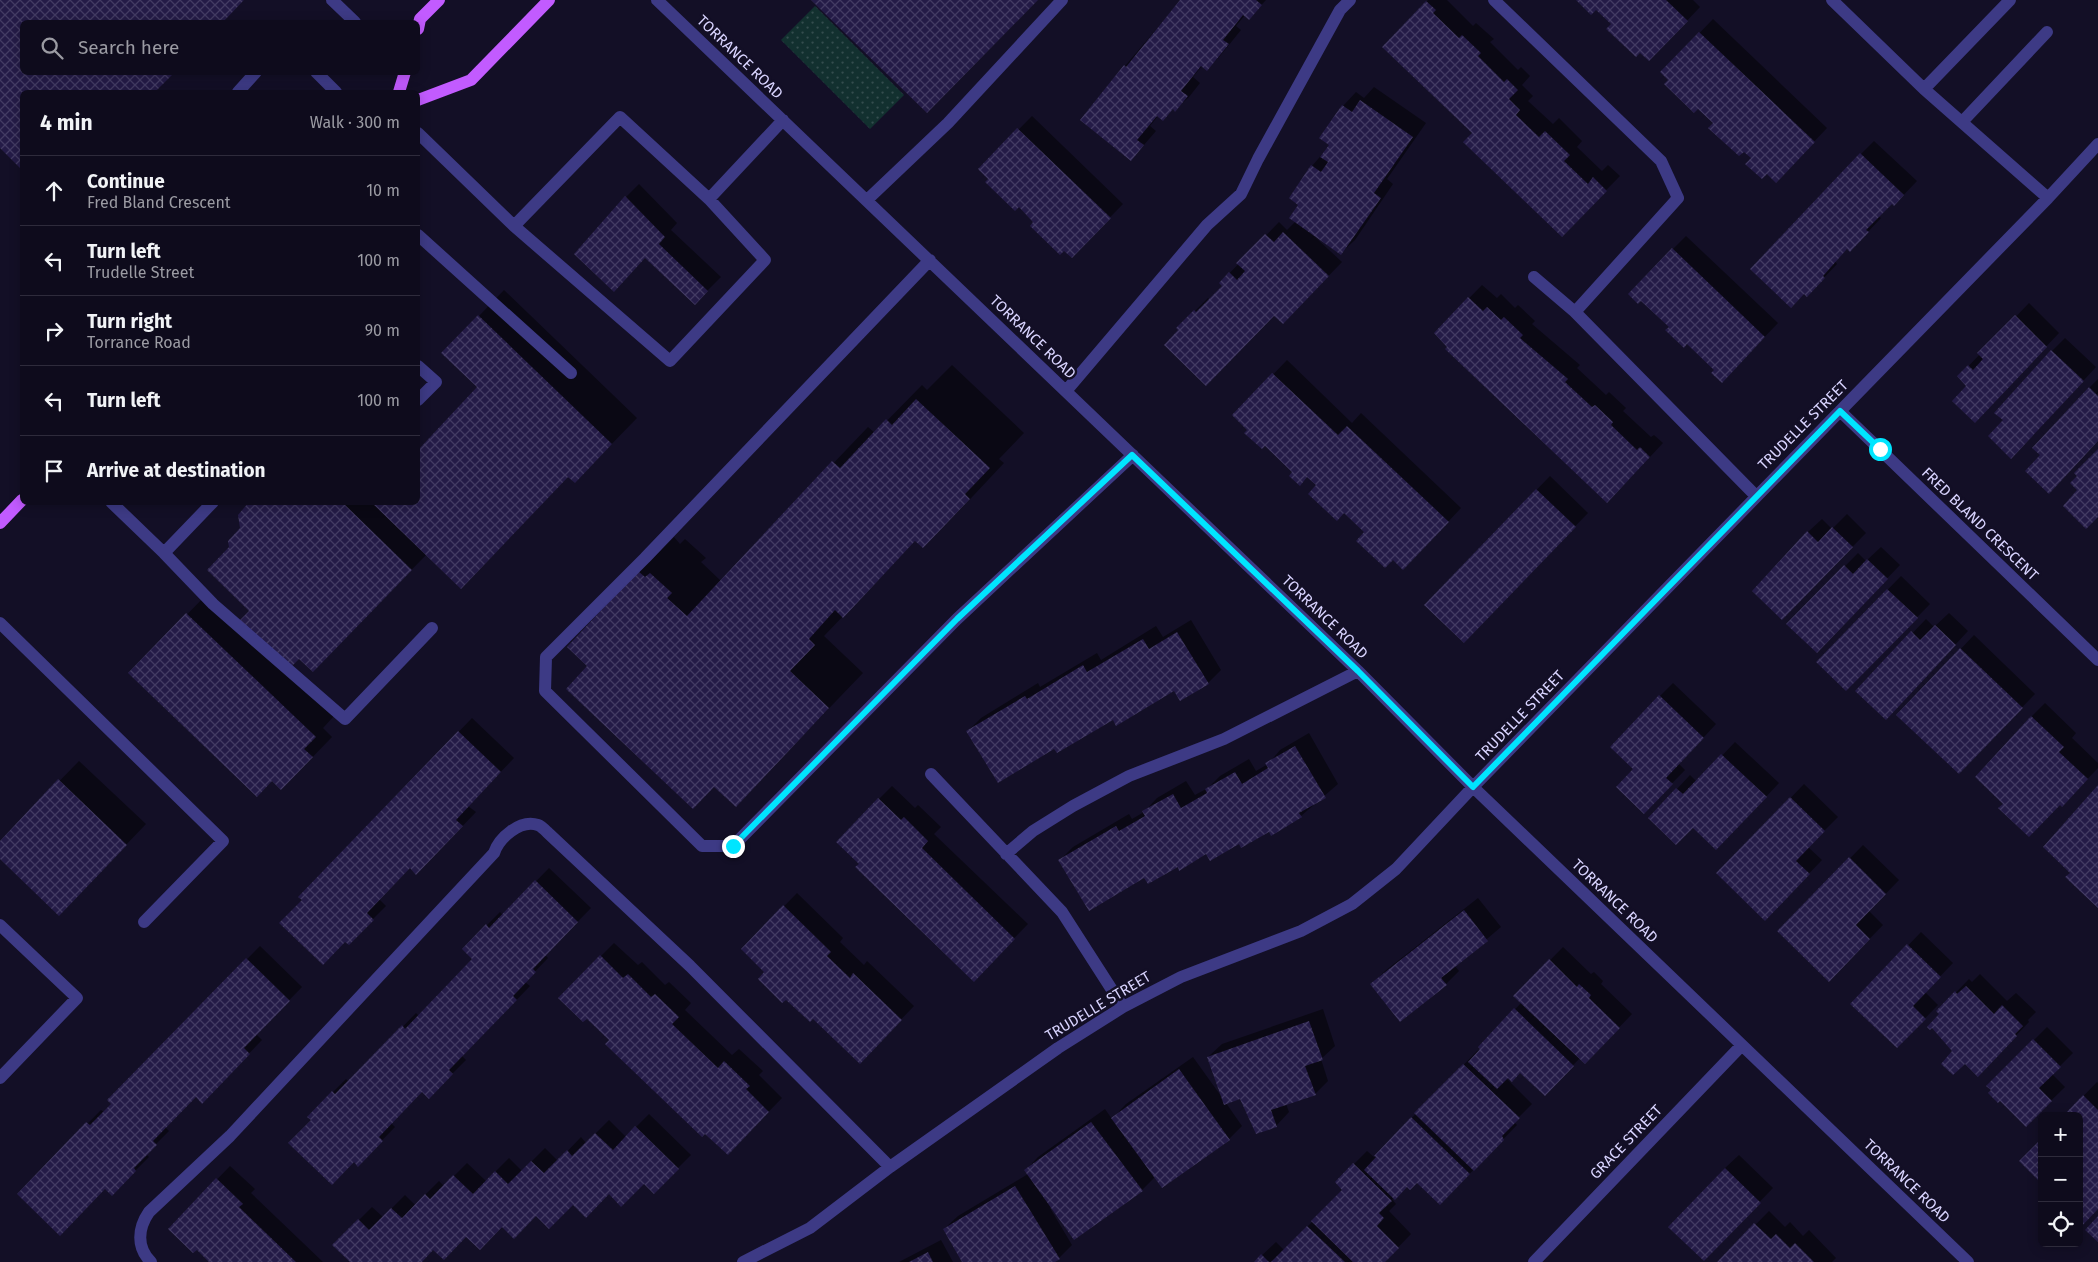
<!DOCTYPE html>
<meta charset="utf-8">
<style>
body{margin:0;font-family:"Fira Sans",sans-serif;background:#171425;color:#f1f3f6}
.controls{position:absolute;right:15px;bottom:15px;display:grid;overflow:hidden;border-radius:8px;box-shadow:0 2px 12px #0003}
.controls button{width:45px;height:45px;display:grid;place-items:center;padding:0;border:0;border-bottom:1px solid #2e2b3b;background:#0e0b1c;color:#f1f3f6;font:25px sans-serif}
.stop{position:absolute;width:15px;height:15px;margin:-11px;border:4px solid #00e5ff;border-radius:50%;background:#fff}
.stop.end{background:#00e5ff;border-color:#fff;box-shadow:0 1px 5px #0008}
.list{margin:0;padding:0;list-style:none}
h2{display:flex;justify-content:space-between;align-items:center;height:65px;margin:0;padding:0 20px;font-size:21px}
h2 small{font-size:16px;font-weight:400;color:#9b9ba3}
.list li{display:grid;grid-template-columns:32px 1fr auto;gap:15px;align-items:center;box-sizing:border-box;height:70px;padding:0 20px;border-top:1px solid #2e2b3b}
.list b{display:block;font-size:19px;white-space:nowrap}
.list p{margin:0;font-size:16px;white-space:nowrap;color:#9b9ba3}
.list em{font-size:16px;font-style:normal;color:#9b9ba3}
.icon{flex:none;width:28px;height:28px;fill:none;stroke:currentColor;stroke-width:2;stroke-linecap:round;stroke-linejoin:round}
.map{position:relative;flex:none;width:2098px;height:1262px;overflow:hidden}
.search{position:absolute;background:#0e0b1c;box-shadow:0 2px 12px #0003;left:20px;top:20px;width:400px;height:55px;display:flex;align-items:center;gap:12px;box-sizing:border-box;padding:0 18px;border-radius:8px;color:#9b9ba3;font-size:19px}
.panel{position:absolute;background:#0e0b1c;box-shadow:0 2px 12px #0003;left:20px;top:90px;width:400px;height:415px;border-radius:8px}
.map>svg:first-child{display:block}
</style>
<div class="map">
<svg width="2098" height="1262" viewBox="0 0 2098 1262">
<defs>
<pattern id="park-dots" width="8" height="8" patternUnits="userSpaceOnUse" patternTransform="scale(1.25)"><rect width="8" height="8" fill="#12302f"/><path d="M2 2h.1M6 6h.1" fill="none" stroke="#344d4e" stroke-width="1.8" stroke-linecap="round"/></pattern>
<pattern id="building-cross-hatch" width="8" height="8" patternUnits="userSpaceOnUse" patternTransform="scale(1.25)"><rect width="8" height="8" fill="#241b47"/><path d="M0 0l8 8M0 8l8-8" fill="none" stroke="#433b63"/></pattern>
</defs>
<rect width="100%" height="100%" fill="#130f26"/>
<!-- park -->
<path fill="url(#park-dots)" d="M815,6l89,89 -34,34 -89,-89z"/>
<!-- shadow -->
<path fill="#0007" d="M0,0h244l-22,22h-200v50h152l-19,20h-133v76l-22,-22z
M1181,0h85l-17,18 -4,-3 -9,11 5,4 -21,26 -13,14 -5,-4 -9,11 7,6 -11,14 -14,13 -1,-2 -16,8 -8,10 6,5 -25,29 -6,-94z
M1428,0h19l26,26 3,-3 18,16 -4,3 28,28 3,-3 9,9 -8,9 11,11 -5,5 25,23 6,-6 23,23 -5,6 25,24 6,-6 12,11 -58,59 -88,-102 -90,-87z
M1578,0h115l7,7 -37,39 -50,-22 -17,-16z
M1713,19l114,109 -38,40 -36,-10 -91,-86z
M1374,87l52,36 -39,56 6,5 -38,56 -14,13 -26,-16 27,25 -59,61 -9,-9 -94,16 -2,-2 30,-30 2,2 14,-14 -4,-3 59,-61 8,8 9,-9 4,-17 -10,-6 22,-32 19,-22 12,-38 13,-14 8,6z
M1032,116l91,88 -51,52 -92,-87z
M1874,141l43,40 -23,24 -2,-3 -14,14 3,2 -18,19 -15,11 -13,13 2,3 -17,18 41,-128z
M639,184l38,39 -6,7 50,47 -26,26 -69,-106z
M1686,236l92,87 -43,45 -19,2 -45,-43 2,-78z
M1482,285l15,13 4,-4 14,14 3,-3 17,16 -3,3 48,41 -3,3 29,27 3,-3 17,16 -3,3 28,26 3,-2 9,8 -42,45 -186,-155z
M504,290l133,128 -37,38 -173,98 -89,91 -87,-35 -21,-62 12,-20 9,-26h167v-51l61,-64v-71z
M2029,303l30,30 -71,75 -29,-32z
M2065,338l31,29 -71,77 -20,-24 47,-69z
M1287,360l65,63 9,-10 100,95 -44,47 -51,-23 -58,-56 -15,-4 -59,-57z
M952,365l72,68 -25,26 5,4 -46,49 -35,34 -7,-6 -92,96 39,37 -127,132 -147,-139 50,-94 35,-35 6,7 5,-5 21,19 -5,4 20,19 147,-154 7,6 47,-48 5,5z
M2098,379v62l-36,38 27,-91z
M1550,476l38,37 -111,115 -52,-23z
M1847,514l19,19 -84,85 26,-86 14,-13 10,10z
M1881,547l19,18 -70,73 -42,-14 70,-71 8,8z
M1901,576l29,28 -84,86 -29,-28z
M207,594l127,122 -11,12 9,9 -31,32 -28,11 -143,-107z
M1949,613l19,18 -69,74 -42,-14 69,-72 8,8z
M1191,620l30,50 -13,13 -33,7 -120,57 -87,-16 13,-13 57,-35 2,4 57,-34 4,7 55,-34 7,11z
M1974,635l61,59 -63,65 -74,-44z
M1673,683l43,41 -37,40 6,6 -41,42 -9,-43 25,-73z
M2045,703l31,30 -4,5 26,25v5l-23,24 -15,12h-56l27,-87z
M472,718l42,40 -46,48 8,6 -46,48 -20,7 -31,32 7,7 -37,37 -49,-46z
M1309,733l29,51 -37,32 -62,27 -32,10 -29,13 -33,11 -85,-17 13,-13 56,-33 3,5 12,-7 13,-14 29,-17 9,14 13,-7 12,-12 29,-17 7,12 12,-7 12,-14z
M1735,742l44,41 -49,52 -80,-17 40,-43 7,7z
M79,761l67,63 -67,70 -79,-37v-15z
M1804,784l34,33 -30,30 14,13 -44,46 -60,-33z
M892,786l23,22 3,-3 23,22 -7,7 94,90 -55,56 -113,-116 19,-65z
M1863,845l36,35 -30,31 14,14 -41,42 -63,-36z
M549,868l42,40 -46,47 3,3 -23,24 5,4 -68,70 4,4 -37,37 -7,-6 -31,32 4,4 -37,38 -46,-45 21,-28 13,-13 3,3 67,-69 3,3 55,-57 13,-34 13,-13 3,3z
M797,893l46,45 -3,4 24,23 3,-4 47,45 -54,56 -118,-113z
M1478,898l23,29 -46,39 4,5 -13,13h-74l13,-13z
M1921,932l32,31 -28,29 13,13 -41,42 -45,-43z
M614,943l24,22 4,-3 23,23 4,-3 22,21 -6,7 47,45 7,-6 24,22 -4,4 23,23 -41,42 -130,-100 -24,-23 -28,-19z
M260,946l42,41 -46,47 6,6 -47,49 -19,6 -31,32 4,4 -23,23 3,3 -37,37 -7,-6 -87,6 83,-84 3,2 8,-8 -3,-4z
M1563,947l28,27 3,-2 9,9 -2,3 31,30 -47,49 -5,-5 -35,36 -24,-23 -15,7 26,26 -18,18 3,3 -63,65 -36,-9 -10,5 -16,13 4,5 -7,7 22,23 -27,28h-129l21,-20 8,8 60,-60 -8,-8 31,-31 7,6 103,-106 5,-2 -3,-2 43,-45 -7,-6z
M1980,974l27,27 9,-8 20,19 -8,8 1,2 -51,53 -24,-24 -13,-37 -3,-3 31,-32 3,3z
M1323,1009l12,37 -14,13 7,22 -13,13 -29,10 3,8 -13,14 -35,-28 -15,5 16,23 -13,13 -74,38 -13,13 -68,49 -23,-32 -1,1 22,37 -13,13 -6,4h-89l-20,-33 14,-13 70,-42 -3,-3 13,-14 67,-48 7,10 14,-15 67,-47 28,39 -13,-39 14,-13z
M2047,1027l26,26 -21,21 13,13 -39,38 -38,-39z
M2097,1082l1,1v125l-19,-92h-15z
M649,1114l42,41 -37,37 -10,-10 -71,21 -107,33 -33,13 -13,13h-68l-18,-17 38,-38 11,10 22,-22 10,10 24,-24 5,5 23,-23 19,18 23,-23 13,13 23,-23 13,13 23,-24 5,6 23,-23 17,17z
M1739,1155l34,33 -69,71 21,-91z
M230,1166l25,23 -4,4 72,69h-112l-14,-14 -28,-19z
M1769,1211l16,16 5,-5 13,14 6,-6 27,28 -4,4h-113z
M941,1240l12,22h-54z"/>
<!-- building -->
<path fill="url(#building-cross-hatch)" d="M0,0h244l-21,22h-201v50h153l-20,20h-133v78l-22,-22z
M811,0h227l-111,113z
M1180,0h76l6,5 -13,15 -6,-5 -20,25 6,4 -22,27 -6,-5 -20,25 7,5 -13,16 -2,-3 -10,12 -6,-5 -20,24 7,5 -13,16 -51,-41 44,-55 2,2z
M1576,0h90l22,21 -39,40 -9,-8 -4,4 -30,-28 5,-5 -15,-14 -5,5z
M1426,1l10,9 -3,3 26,25 3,-3 19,18 -3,3 26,26 3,-3 11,11 -9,9 11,11 -4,5 23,22 6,-6 25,24 -6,6 24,23 5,-7 14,14 -45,46 -99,-95 9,-9 -90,-86z
M1699,32l116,110 -39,41 -9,-9 -5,5 -17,-15 6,-6 -7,-6 -5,4 -31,-28 5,-5 -15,-14 -4,4 -30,-29 4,-4 -8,-8z
M1360,100l53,37 -39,56 7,5 -40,57 -52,-37 9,-13 -9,-7 22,-33 10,7 7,-10 -8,-5 9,-12 -10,-7 23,-33 10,7z
M1017,128l94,90 -39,40 -8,-7 -4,4 -30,-29 3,-4 -14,-15 -4,4 -30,-29 3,-3 -10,-10z
M1860,153l44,42 -10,11 -2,-2 -26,26 3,2 -19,20 -3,-3 -24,27 2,2 -18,19 -3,-3 -13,14 -41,-39z
M625,196l40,41 -6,7 49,47 -13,14 -50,-47 -31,34 -40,-38z
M1283,232l46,44 -46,48 -9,-8 -68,70 -42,-41 14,-15 -2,-2 18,-18 2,2 26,-26 -3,-3 10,-11 8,8 8,-9 -9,-8 29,-29 9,8z
M1672,248l93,89 -43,46 -11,-10 3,-3 -27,-26 -3,4 -19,-18 4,-3 -28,-26 -3,3 -10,-10z
M1468,297l15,14 4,-4 14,13 3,-3 19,18 -3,3 48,41 -3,3 27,25 3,-2 18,17 -2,3 26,25 3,-3 10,10 -43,46 -162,-154 2,-2 -13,-14z
M478,315l134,129 -37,39 -7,-6 -107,112 -90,-87h47v-52l59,-63 -36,-34z
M2015,315l32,32 -72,76 -23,-22 14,-15 -9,-10 11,-11 5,5 10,-11 -6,-6z
M2051,350l33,31 -73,78 -23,-23 15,-16 -9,-7z
M1272,373l66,62 9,-9 102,96 -46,48 -10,-10 -8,8 -29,-27 8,-9 -20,-19 -7,8 -29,-27 8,-9 -9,-8 -7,9 -11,-10 3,-4 -27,-26 -3,3 -18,-16 3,-3 -15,-15z
M2089,387l9,9v45l-49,53 -24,-23 15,-16 -8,-7z
M916,399l74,69 -25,26 5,5 -47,49 -8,-7 -72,77 -8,-8 -26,29 6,6 -25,26 39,37 -93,99 -22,-20 -21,22 -127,-120 21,-23 -20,-19 71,-76 7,6 5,-4 22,20 -5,5 20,18 145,-155 8,7 46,-49 6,6z
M2098,449v68l-12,12 -23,-23 14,-16 -7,-7 7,-7 -3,-3z
M1536,489l40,38 -112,116 -40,-38z
M249,502h93l70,68 -99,102 -14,-13 -10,10 -50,-48 10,-10 -42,-41 22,-23 -1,-6 12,-13 -2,-13z
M1832,527l21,20 -71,73 -30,-29 55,-60 11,11z
M1867,559l21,20 -71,74 -31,-29 58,-59 9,9z
M1887,589l31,29 -72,73 -30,-29z
M186,613l130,124 -12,12 9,8 -32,33 -9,-9 -15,16 -129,-124z
M1935,625l21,20 -70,75 -31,-29 56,-60 9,9z
M1177,632l32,52 -29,17 -6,-10 -58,35 -3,-6 -56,33 -3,-4 -56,34 -32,-52 59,-35 2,3 56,-34 4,7 56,-33 6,10z
M1960,648l63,60 -64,66 -63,-59z
M1659,695l45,43 -38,40 7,6 -29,30 -28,-27 17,-18 -23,-22z
M2031,716l33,31 -5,5 29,27 -26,28 -2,-2 -31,32 -31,-29 5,-4 -28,-27z
M458,731l43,41 -45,48 7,6 -47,49 -6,-7 -43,45 7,7 -25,25 -4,-3 -22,23 -44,-42 23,-23 -4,-3z
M1295,746l31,52 -27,15 3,4 -31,19 -2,-4 -28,16 -2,-4 -29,17 -4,-7 -27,17 -1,-4 -30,17 -4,-6 -55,33 -31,-51 58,-34 3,5 26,-15 -3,-5 31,-17 8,14 26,-15 -2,-4 30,-17 7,12 26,-16 -3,-5z
M1721,754l46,43 -51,53 -23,-22 -17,17 -28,-27 28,-30 7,6z
M58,779l69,66 -68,71 -59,-57v-18z
M2098,785v123l-33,-31 5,-4 -27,-26z
M1790,797l35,34 -29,30 14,13 -45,47 -49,-48z
M878,798l23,22 3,-3 24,24 -6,7 93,91 -41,43 -119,-115 4,-3 -23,-22z
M1849,857l37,37 -30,31 14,14 -41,43 -52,-51z
M535,880l43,42 -45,47 3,3 -23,24 4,4 -68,70 4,4 -24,25 -7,-7 -43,45 4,4 -25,26 -4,-5 -22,23 -44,-42 23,-23 -4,-3 25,-26 3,3 67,-69 3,4 67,-70 -10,-10 24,-25 3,4z
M783,905l48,47 -4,4 23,22 3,-5 49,47 -42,44 -47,-45 -3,3 -24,-22 -4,3 -24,-24 6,-7 -23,-23z
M1464,910l24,31 -47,37 6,7 -47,37 -30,-38z
M1907,944l34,33 -28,29 13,13 -29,29 -47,-44z
M600,955l23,23 5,-4 23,23 4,-3 24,23 -7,7 46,44 6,-7 26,25 -4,3 23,23 -41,43 -23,-21 -3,3 -97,-93 4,-4 -22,-21 -4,3 -25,-24z
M246,958l44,43 -46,47 6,6 -48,50 -6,-7 -43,44 4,4 -23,23 2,3 -24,25 -7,-7 -45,47 -43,-42 69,-72 4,3 21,-21 -4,-4z
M1549,959l28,28 2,-3 12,11 -2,3 31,30 -35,36 -72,-68z
M1966,986l28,28 8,-9 21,21 -8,8 2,2 -39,41 -13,-13 -12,11 -12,-11 11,-13 -20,-23 -2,2 -3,-3 12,-13 -3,-3 19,-20 2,3z
M1514,1008l60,58 -29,30 -25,-23 -8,9 -4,-4 -11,11 -29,-27 12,-13 -2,-2z
M1309,1021l14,39 -18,6 11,29 -45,15 6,17 -21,7 -16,-35 -16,6 -17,-48z
M2033,1039l28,28 -22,21 13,13 -26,26 -26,-26 -2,2 -10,-10 3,-3 -5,-4z
M1463,1064l57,54 -18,18 2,4 -30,31 -60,-58z
M1179,1069l51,71 -68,48 -51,-70z
M2083,1095l15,15v99l-19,20v-113h-16z
M1411,1117l59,57 -30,31 -23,-22 -7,7 -3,-3 -12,13 -31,-30 12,-13 -2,-1z
M1091,1122l52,69 -69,49 -50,-70z
M635,1126l44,43 -25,25 -10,-10 -23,23 -12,-13 -23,24 -13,-13 -24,24 -13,-13 -22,23 -12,-12 -22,23 -14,-13 -22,23 -11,-10 -11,12h-72l-18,-17 26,-26 11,11 22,-22 11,10 23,-24 5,5 23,-24 20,19 22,-23 13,13 23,-23 13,12 23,-23 5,6 23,-23 18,17z
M2042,1138v40l-3,3 -20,-20z
M1353,1163l39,38 -13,12 5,5 -7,8 22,22 -14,14h-32l-42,-41 31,-31 -7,-8z
M1725,1168l36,35 -57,58 -36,-34z
M216,1178l27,26 -4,3 57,55h-87l-12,-12 -4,3 -25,-24z
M1015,1186l45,73 -5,3h-93l-19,-33z
M2098,1216v26l-13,-12z
M1754,1223l17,16 5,-5 14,14 5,-5 19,19h-97z
M1307,1226l38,36h-74z
M928,1252l5,10h-24z
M1261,1254l8,8h-15z"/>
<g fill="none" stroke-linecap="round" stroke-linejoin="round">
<!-- minor -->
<path stroke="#3d3a85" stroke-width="12" d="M332,0l23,22
M657,0l701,671 115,116 495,475
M1494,0l167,161 17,37 -103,114
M1832,0l92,89 124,109
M316,72l20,20
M1924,89l86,-89
M238,92l18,-20
M1962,122l85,-90
M418,133l96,93 106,-109 89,82 74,-79
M867,200l81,-77 114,-123
M514,226l156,135 95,-101 -56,-61
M418,235l153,138
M930,260l-285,298 -99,99 -1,34 157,155h31l224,-227 176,-164
M1534,277l41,35 181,184
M418,366l18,16 -18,18
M1066,391l141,-166 34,-31 17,-35 82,-149 10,-10
M1840,411l258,249
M111,502l53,51 49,51 132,115 87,-91
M164,553l49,-51
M0,623l223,218 -79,81
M931,774l131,138 61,95
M1006,854l27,-23 40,-25 56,-30 95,-37 134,-68
M0,925l77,73 -77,80
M151,1262c-15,-15 -13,-34 -2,-50l81,-76 264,-283c5,-15 26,-34 44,-28 3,1 7,5 9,7l143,134 200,201
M743,1262l67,-34 80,-61 168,-119 65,-41 58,-30 120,-46 51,-27 44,-35 77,-82 575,-589 50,-54
M1534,1262l208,-217"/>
<!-- major -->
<path stroke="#c25bff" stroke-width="12" d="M418,29l2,-10 19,-19
M399,92l6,-20
M418,100l53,-20 78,-80
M0,523l22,-23"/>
</g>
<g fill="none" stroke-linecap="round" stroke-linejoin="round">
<!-- route -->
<path stroke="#00e5ff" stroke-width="6" d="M733,846l224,-227 175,-164 226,216 115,116 367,-376 40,38"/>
</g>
<g text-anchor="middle" stroke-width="5" stroke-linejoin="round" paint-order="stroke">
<!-- street labels -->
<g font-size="15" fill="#d9d4ff" stroke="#130f26">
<text transform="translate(740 57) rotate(44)" y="5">TORRANCE ROAD</text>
<text transform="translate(1033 337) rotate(44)" y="5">TORRANCE ROAD</text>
<text transform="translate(1803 425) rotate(-45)" y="5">TRUDELLE STREET</text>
<text transform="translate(1980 524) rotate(44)" y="5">FRED BLAND CRESCENT</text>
<text transform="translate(1325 617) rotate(44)" y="5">TORRANCE ROAD</text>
<text transform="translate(1520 716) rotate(-46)" y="5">TRUDELLE STREET</text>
<text transform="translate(1615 901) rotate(44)" y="5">TORRANCE ROAD</text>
<text transform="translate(1098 1006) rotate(-31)" y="5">TRUDELLE STREET</text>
<text transform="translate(1626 1142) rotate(-46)" y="5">GRACE STREET</text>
<text transform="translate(1907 1181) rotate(44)" y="5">TORRANCE ROAD</text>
</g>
</g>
</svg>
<div class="controls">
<button>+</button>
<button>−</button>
<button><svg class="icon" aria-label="locate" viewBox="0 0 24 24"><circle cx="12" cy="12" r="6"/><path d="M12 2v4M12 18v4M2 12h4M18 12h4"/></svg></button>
</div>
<div class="stop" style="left:1880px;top:449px"></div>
<div class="stop end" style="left:733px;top:846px"></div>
<div class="search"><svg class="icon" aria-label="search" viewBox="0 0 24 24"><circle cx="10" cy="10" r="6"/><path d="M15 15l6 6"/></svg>Search here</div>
<section class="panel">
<h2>4 min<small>Walk · 300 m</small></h2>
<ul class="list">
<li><svg class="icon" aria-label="ahead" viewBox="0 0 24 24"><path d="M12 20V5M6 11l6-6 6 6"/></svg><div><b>Continue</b><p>Fred Bland Crescent</p></div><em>10 m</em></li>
<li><svg class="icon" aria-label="left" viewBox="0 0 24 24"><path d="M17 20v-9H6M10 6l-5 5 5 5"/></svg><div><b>Turn left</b><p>Trudelle Street</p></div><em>100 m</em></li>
<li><svg class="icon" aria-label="right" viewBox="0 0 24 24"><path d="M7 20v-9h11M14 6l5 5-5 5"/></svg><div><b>Turn right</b><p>Torrance Road</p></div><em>90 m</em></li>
<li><svg class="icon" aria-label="left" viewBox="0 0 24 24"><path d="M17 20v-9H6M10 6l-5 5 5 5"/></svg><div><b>Turn left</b></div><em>100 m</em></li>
<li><svg class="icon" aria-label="arrive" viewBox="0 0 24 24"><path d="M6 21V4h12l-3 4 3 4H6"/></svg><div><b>Arrive at destination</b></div></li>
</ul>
</section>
</div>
